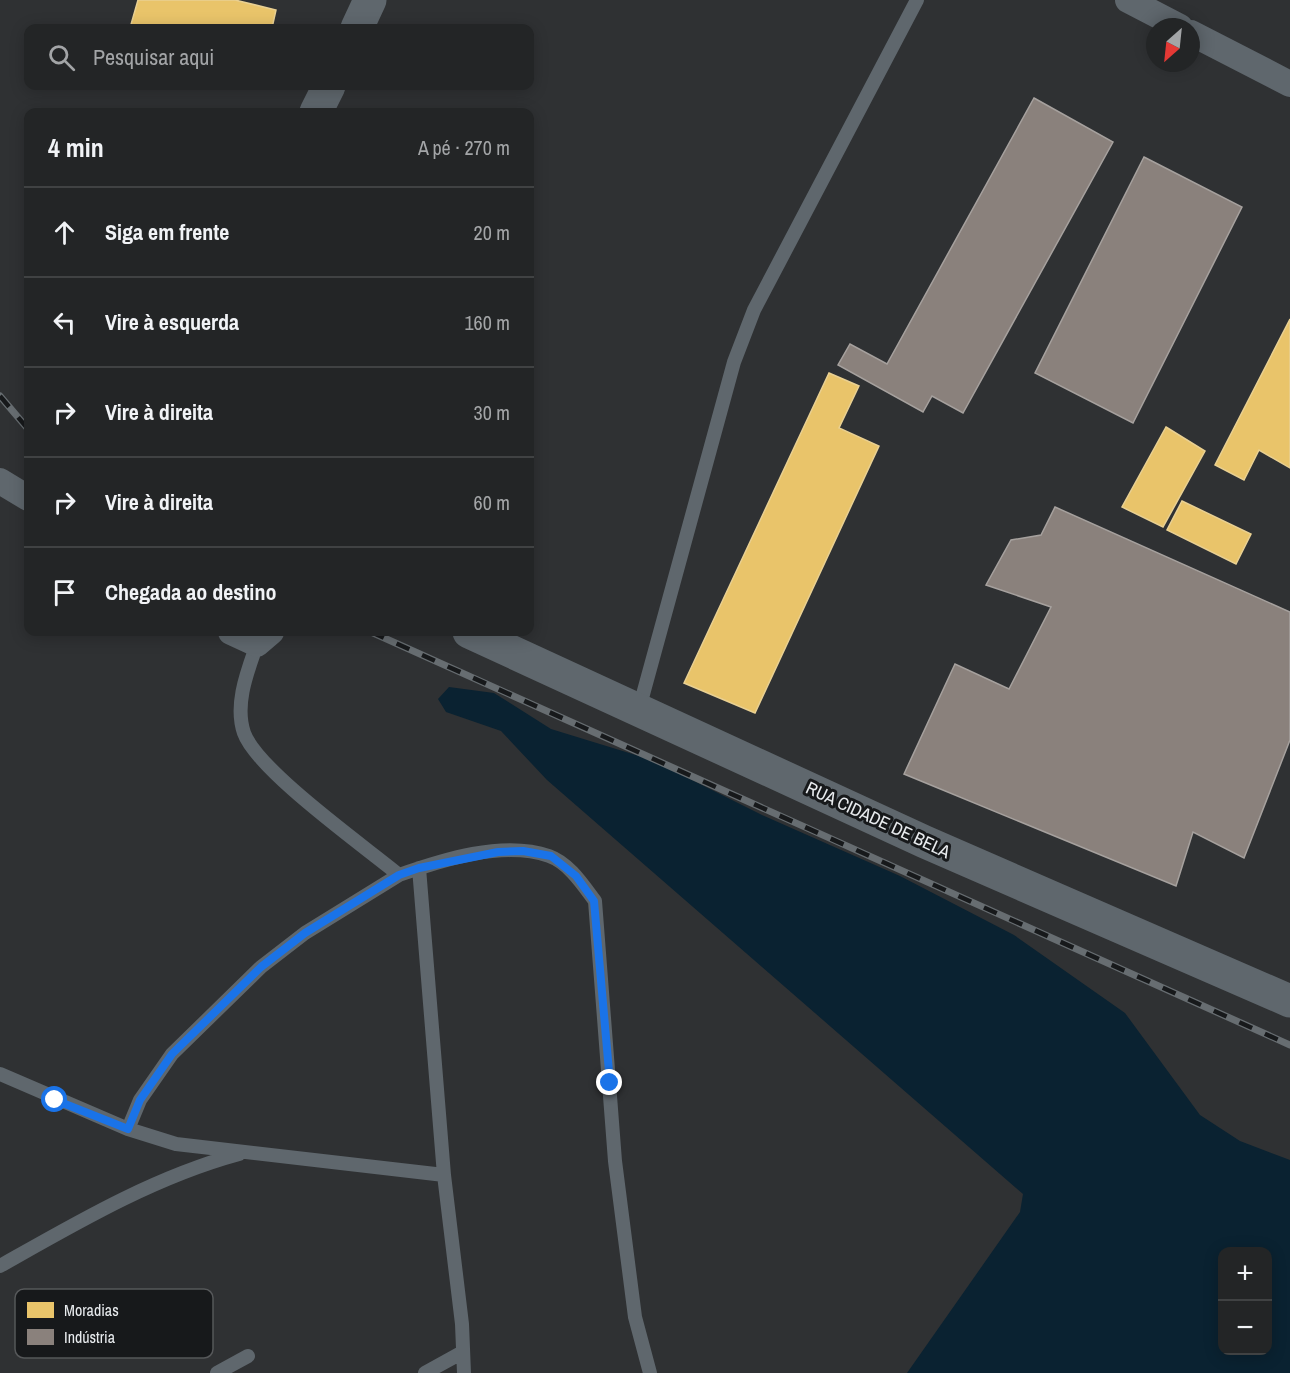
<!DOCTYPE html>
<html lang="pt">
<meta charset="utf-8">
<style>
body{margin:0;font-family:"Archivo Narrow",sans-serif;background:#2f3132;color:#f1f3f6}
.controls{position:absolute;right:18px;bottom:18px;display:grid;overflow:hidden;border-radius:12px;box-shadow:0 3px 15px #0003}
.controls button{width:54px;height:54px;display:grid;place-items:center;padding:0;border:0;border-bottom:2px solid #404243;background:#232526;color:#f1f3f6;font:30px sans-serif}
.compass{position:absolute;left:1146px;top:18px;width:54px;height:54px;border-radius:50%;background:#232526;box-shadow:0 3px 15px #0003;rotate:207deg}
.stop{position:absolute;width:18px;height:18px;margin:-14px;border:4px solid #1a73e8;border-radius:50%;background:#fff}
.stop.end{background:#1a73e8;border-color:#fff;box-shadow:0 2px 6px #0008}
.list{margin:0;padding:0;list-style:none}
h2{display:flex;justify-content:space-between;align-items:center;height:78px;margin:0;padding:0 24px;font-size:26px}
h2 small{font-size:20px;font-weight:400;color:#a3a5a7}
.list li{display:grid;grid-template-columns:39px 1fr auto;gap:18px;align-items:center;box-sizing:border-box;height:90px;padding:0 24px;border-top:2px solid #404243}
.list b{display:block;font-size:22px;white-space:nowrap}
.list em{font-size:20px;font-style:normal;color:#a3a5a7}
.icon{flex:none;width:33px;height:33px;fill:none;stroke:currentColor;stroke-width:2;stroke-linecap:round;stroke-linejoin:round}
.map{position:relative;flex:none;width:1290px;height:1373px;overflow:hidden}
.search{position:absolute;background:#232526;box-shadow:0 3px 15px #0003;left:24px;top:24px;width:510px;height:66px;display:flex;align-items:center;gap:15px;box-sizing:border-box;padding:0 21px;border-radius:12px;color:#a3a5a7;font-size:22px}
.panel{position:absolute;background:#232526;box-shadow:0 3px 15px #0003;left:24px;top:108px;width:510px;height:528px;border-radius:12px}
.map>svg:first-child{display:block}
</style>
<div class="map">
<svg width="1290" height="1373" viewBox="0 0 1290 1373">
<rect width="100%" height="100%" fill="#2f3133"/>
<!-- water -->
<path fill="#0a2231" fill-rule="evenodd" d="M449,687l45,6 57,36 101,31 110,55 138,61 114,59 111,78 75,102 40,26 50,19v213h-383l113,-161 3,-18 -476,-414 -46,-49 -55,-19 -8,-13zM1222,1252h46v98h-46z"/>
<!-- homes -->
<path fill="#e9c46a" stroke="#e9d092" stroke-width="1.5" d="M138,0h97l41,10 -4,18h-142z
M1290,319v149l-31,-18 -15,30 -29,-15z
M829,373l30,13 -20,42 40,18 -124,267 -71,-30z
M1166,427l39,24 -42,76 -41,-20z
M1182,501l69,33 -15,30 -69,-34z"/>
<!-- industry -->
<path fill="#8a817c" stroke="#a6a19e" stroke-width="1.5" d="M1034,98l79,44 -150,271 -31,-17 -9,16 -85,-47 12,-21 37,20z
M1144,157l98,50 -109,216 -98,-50z
M1055,507l235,105v128l-46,118 -51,-26 -17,54 -272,-112 51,-110 54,25 42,-82 -65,-22 25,-45 30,-5z"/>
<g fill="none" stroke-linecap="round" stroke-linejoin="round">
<!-- service -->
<path stroke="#5f676d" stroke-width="14" d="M257,644c-9,26 -23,60 -13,89 13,37 120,113 155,142 43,-15 104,-35 150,-19 20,7 34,29 46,45l20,260 20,156 15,56
M639,709l95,-347 20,-52 163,-310
M419,868l25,307
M0,1074l128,55 48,15 268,31 18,149 2,49
M128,1129l12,-29 32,-46 89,-87 44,-34 94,-58
M0,1266c76,-43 154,-89 239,-112
M217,1373l31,-17
M425,1373l38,-21"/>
<!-- minor -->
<path stroke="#5f676d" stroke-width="26" d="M1128,0l52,27
M1191,33l99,51
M0,481l28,17
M231,632l26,12 14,-12"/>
<!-- tertiary -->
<path stroke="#5f676d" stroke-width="33" d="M357,28l13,-28
M316,112l13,-26
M469,632l456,210 365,159"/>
<defs>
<path id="rail" d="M0,396l28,33
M371,632l919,413"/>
</defs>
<!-- rail casing -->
<use href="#rail" stroke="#676d71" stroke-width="7"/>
<!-- rail -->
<use href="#rail" stroke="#17191b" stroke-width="4.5" stroke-dasharray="14" stroke-linecap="butt"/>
</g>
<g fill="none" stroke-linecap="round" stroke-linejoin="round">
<!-- route -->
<path stroke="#1a73e8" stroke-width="8" d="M55,1100l73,29 12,-29 32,-46 89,-87 44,-34 94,-58 20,-7 79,-16 25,-1 28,5 25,20 18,25 16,182"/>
</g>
<g text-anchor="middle" stroke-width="6" stroke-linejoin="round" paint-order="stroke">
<!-- street labels -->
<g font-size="18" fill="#e8ebee" stroke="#17191b">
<text transform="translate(878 820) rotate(25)" y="6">RUA CIDADE DE BELA</text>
</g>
</g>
<!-- legend -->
<rect x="15" y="1289" width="198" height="69" rx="9" fill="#17191b" stroke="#56585a" stroke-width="1.5"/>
<rect x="27" y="1302" width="27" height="16" fill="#e9c46a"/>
<rect x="27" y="1329" width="27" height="16" fill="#8a817c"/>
<g font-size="16" fill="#e8ebee">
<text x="64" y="1316">Moradias</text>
<text x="64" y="1343">Indústria</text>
</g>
</svg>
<div class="controls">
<button>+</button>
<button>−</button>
</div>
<svg class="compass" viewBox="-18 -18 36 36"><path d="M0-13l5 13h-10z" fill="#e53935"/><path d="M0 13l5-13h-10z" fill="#a3a5a7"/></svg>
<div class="stop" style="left:55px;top:1100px"></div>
<div class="stop end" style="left:610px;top:1083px"></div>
<div class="search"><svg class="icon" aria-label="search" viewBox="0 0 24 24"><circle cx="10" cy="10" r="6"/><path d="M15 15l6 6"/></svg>Pesquisar aqui</div>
<section class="panel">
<h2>4 min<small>A pé · 270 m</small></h2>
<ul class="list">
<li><svg class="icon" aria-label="ahead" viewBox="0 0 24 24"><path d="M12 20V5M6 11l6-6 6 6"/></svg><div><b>Siga em frente</b></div><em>20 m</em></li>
<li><svg class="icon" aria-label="left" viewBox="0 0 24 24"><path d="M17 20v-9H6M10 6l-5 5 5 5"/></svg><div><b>Vire à esquerda</b></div><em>160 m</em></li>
<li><svg class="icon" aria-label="right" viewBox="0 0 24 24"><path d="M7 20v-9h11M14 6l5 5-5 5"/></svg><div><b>Vire à direita</b></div><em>30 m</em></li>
<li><svg class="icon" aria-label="right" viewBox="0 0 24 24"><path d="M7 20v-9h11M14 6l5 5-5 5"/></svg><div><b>Vire à direita</b></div><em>60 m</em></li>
<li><svg class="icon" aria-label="arrive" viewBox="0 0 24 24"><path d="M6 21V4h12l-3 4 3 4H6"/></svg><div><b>Chegada ao destino</b></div></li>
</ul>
</section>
</div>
